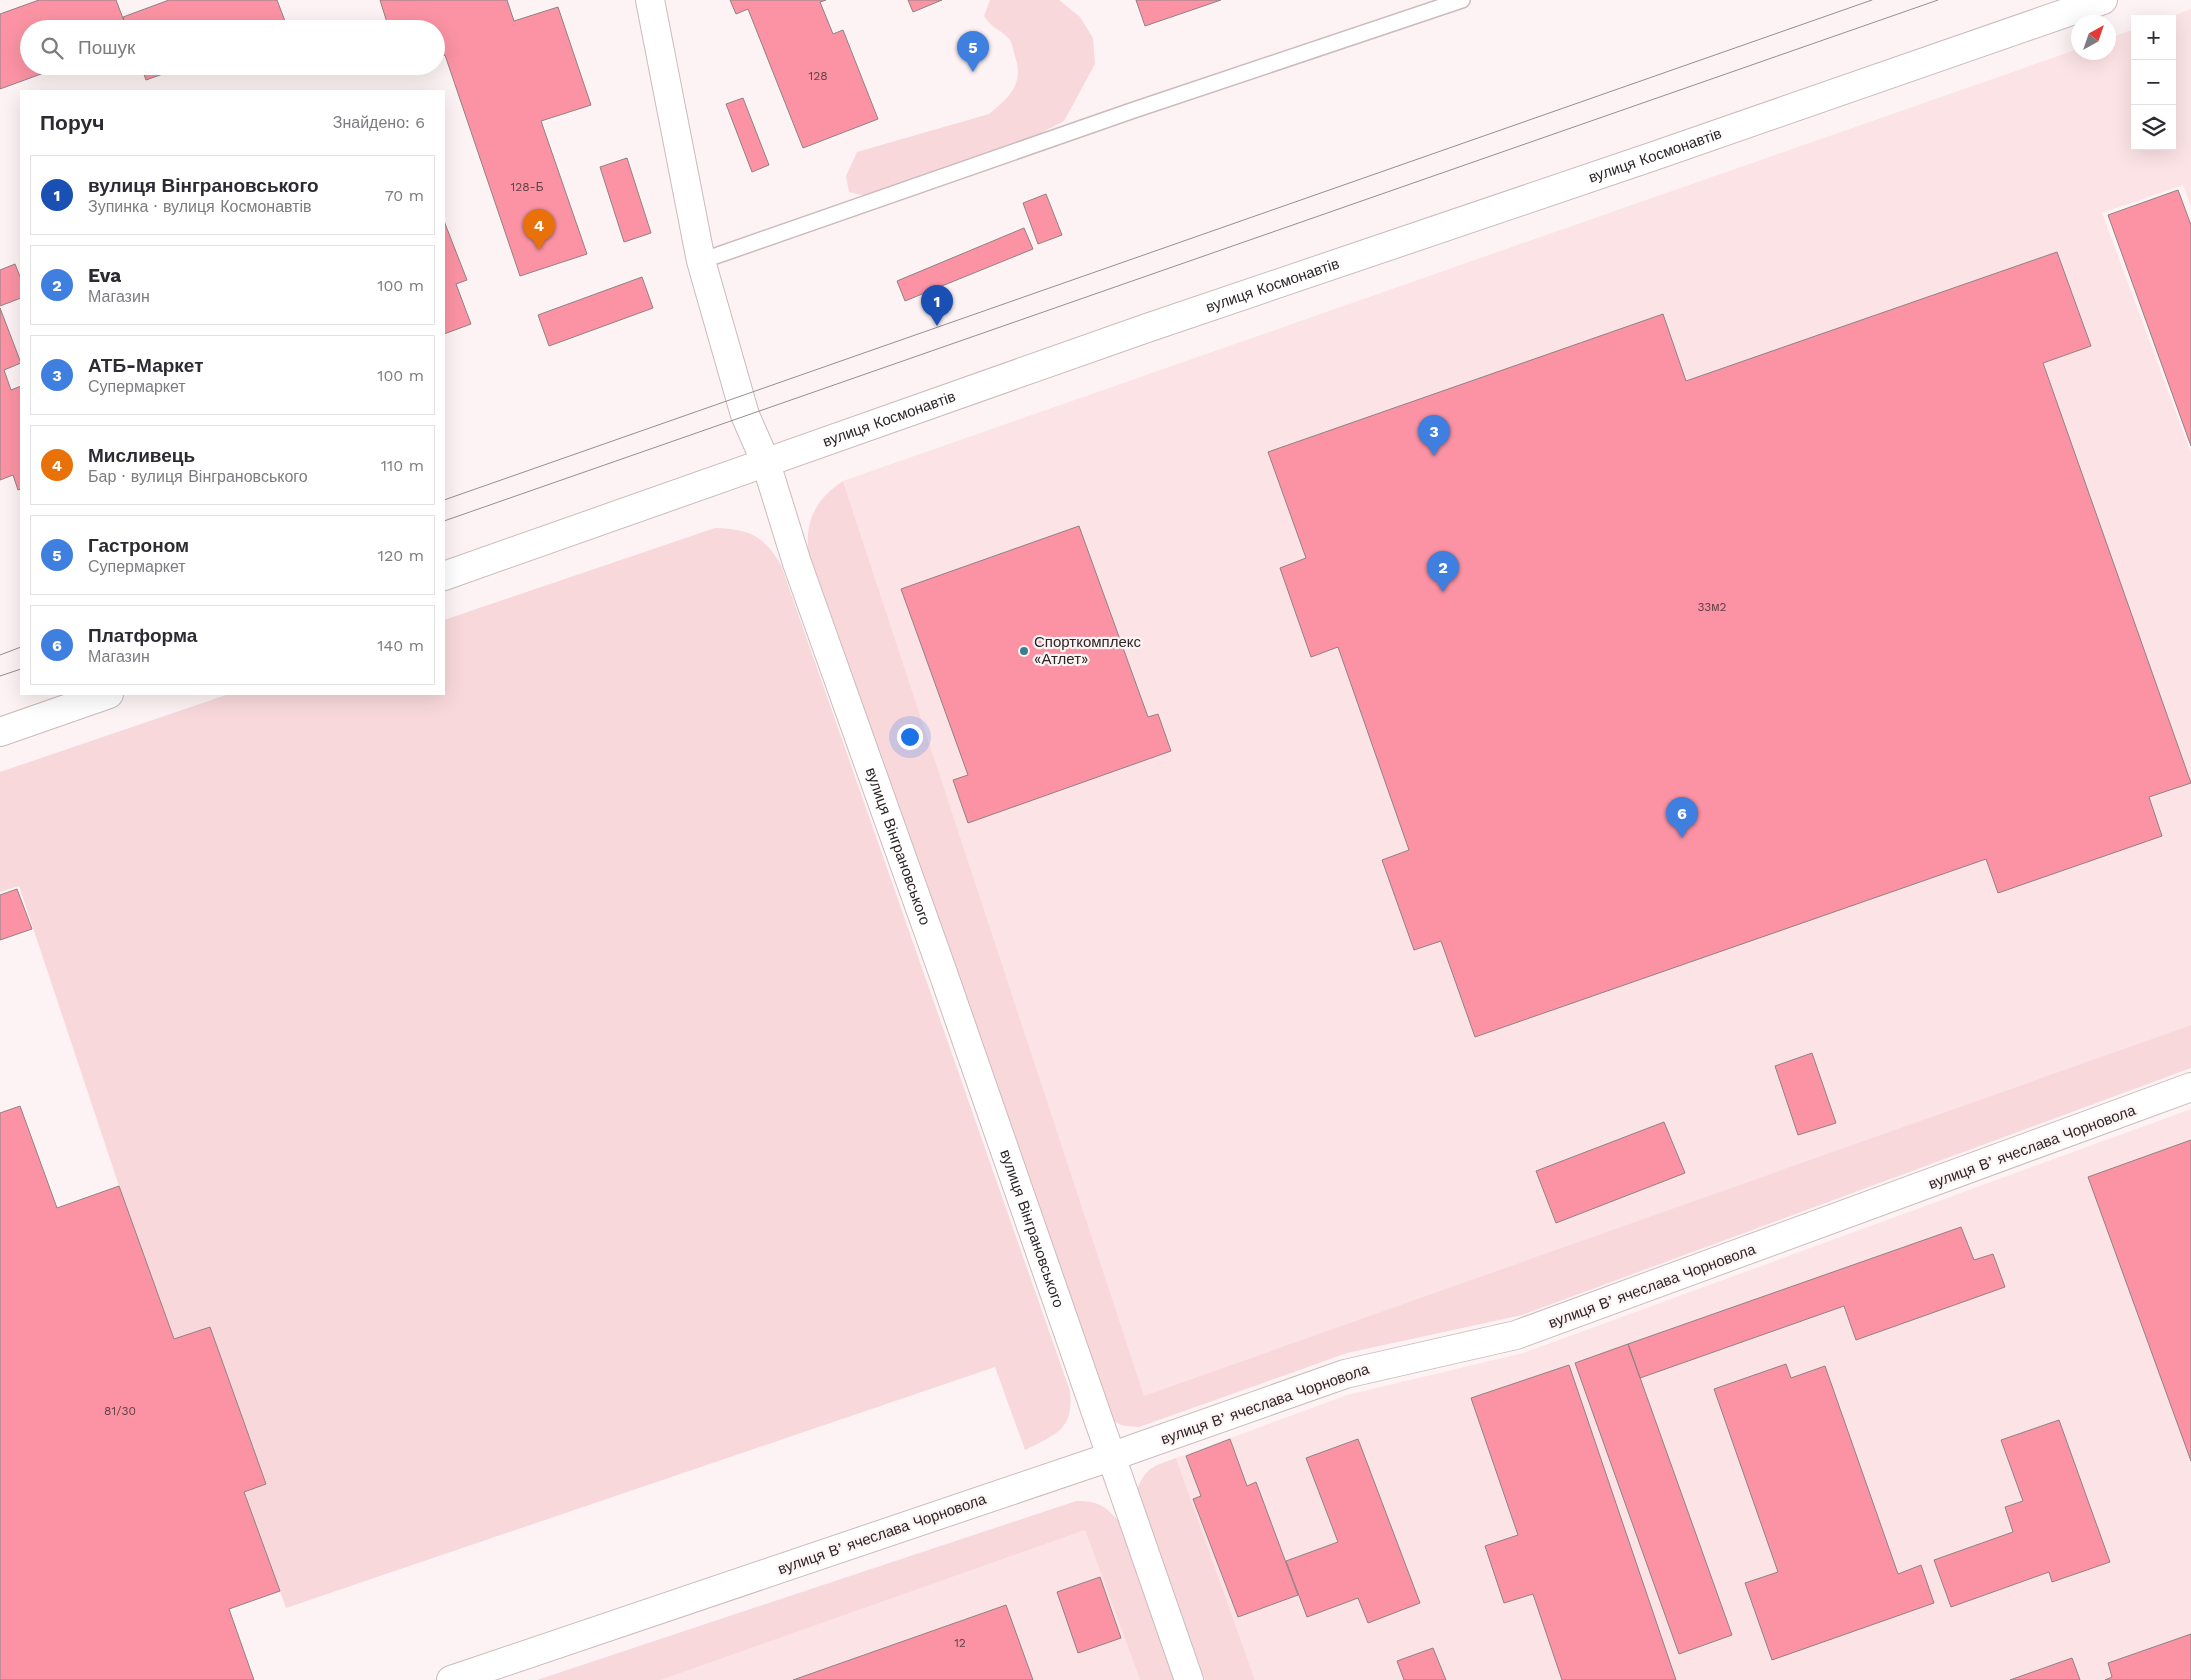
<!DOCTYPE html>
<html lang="uk">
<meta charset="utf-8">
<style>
body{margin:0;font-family:"Work Sans",sans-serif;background:#f7f7f7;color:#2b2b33}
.controls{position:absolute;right:15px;top:15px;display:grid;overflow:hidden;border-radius:0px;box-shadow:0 5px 20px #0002}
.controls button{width:45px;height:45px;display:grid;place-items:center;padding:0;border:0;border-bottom:1px solid #e1e1e2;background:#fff;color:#2b2b33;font:25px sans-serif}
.compass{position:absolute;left:2071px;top:15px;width:45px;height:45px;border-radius:50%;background:#fff;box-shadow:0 5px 20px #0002;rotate:40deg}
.you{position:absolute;left:909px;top:736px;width:18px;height:18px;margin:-12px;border:4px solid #fff;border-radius:50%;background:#1a73e8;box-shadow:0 0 0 8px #1a73e833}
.badge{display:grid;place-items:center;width:32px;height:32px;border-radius:50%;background:#0b8043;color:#fff;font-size:16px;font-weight:700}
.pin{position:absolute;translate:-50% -41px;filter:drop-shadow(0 1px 2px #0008)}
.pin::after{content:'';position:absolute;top:26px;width:18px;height:15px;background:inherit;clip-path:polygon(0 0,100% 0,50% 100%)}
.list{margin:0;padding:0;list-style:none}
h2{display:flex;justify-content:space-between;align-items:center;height:65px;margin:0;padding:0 20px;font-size:21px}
h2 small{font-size:16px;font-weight:400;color:#7c7c81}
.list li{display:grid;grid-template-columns:32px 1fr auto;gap:15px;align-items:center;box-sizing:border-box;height:80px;margin:0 10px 10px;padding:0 10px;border:1px solid #e1e1e2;border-radius:0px}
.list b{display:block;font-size:19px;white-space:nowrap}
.list p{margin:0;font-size:16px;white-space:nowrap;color:#7c7c81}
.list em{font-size:16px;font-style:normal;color:#7c7c81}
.icon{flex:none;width:28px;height:28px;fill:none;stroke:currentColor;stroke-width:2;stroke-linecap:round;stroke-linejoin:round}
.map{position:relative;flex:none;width:2191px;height:1680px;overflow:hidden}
.search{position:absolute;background:#fff;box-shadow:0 5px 20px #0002;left:20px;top:20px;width:425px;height:55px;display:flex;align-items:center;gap:12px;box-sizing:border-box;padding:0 18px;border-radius:28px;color:#7c7c81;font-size:19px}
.panel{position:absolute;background:#fff;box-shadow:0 5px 20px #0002;left:20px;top:90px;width:425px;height:605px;border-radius:0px}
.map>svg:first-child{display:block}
</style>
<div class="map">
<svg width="2191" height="1680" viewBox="0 0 2191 1680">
<rect width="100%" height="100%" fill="#fdf3f4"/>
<!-- built -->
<path fill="#fce3e6" d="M2191,9v198l-8,-22 -81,28 89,240v572l-1047,372 -301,-916 1235,-432v3h30l1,-14 26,-9v117h37v-127h-8z
M2191,1109v571h-936l-79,-222 171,-63 176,-42z
M1085,1530l55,150h-479z"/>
<!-- green -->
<path fill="#f8d8db" d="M990,0h69l21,17 13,21 2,26 -31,57 -27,14 -171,61 -17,-4 -3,-16 11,-24 132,-38c22,-18 36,-31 25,-61 -1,-4 -2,-11 -5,-14 -8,-10 -16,-9 -25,-23z
M843,481l301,915 1047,-371v43l-669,247 -175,38 -208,74c-18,-1 -22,-1 -33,-16l-295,-846c-9,-36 0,-63 32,-84z
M715,528c33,1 49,7 66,37l289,826c4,39 -14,43 -45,59l-30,-83 -709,241 -42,-116 22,-9 -56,-156 -36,12 -55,-153 -100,-300 -19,6v-120l229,-78h215v-74z
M1176,1458l79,222h-50l-68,-190c9,-24 18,-24 39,-32z
M1076,1501c23,0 30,5 45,23l54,156h-35l-55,-150 -424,150h-124z"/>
<!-- building -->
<path fill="#fb93a4" stroke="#908283" d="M39,0h77l11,29h-98v37h34l-63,23v-75z
M169,0h108l11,29h-161l-4,-12z
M380,0h127l7,21 44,-14 33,98 -50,16 46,133 -67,22 -75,-221 -9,3v-29h-47z
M730,0h96l-6,2 13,32 10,-4 35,89 -75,29 -55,-139 -12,5z
M908,0h34l-29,12z
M1136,0h85l-76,26z
M141,66h44l-39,14z
M743,98l26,67 -17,7 -26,-68z
M627,158l24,75 -27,9 -24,-75z
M2178,190l13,35v221l-83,-231z
M1046,194l16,41 -24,9 -15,-41z
M444,221l23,59 -11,4 15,40 -27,10z
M1024,228l9,21 -128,52 -8,-20z
M2057,252l34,94 -48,17 148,420 -42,14 13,39 -164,57 -12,-34 -511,178 -34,-96 -27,9 -32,-90 27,-10 -71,-203 -27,10 -31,-89 26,-10 -38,-106 395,-138 23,67z
M15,264l6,15v19l-21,8v-36z
M642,277l11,31 -104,38 -11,-31z
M0,308l21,55 -17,7 7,20 10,-4v103l-3,1 -5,-15 -13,5z
M1079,526l69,191 10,-3 13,37 -203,72 -15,-43 15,-5 -67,-186z
M17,889l15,40 -32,11v-45z
M1812,1053l24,70 -38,12 -23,-69z
M20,1106l37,102 62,-22 55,153 36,-12 56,157 -22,8 36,99 -51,18 25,71h-254v-567z
M1664,1122l21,51 -129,50 -20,-52z
M2191,1140v321l-103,-284z
M1961,1227l13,33 19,-6 12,33 -149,53 -12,-34 -204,72 -12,-34z
M1628,1344l104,291 -53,19 -104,-291z
M1786,1364l5,14 34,-12 73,208 23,-9 13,38 -162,57 -27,-77 33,-11 -64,-183z
M1569,1365l107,315h-114l-29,-86 -29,9 -19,-57 33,-11 -47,-137z
M2059,1420l51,142 -58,20 -3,-10 -98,35 -17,-47 79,-28 -8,-25 18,-6 -22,-61z
M1230,1439l17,47 9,-4 42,113 -60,22 -45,-118 8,-3 -15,-40z
M1358,1439l62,164 -52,20 -10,-25 -51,19 -21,-56 52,-19 -32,-84z
M1100,1577l21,61 -43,15 -21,-61z
M1006,1605l27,75h-240z
M2191,1634v46h-86l7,-3 -4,-14z
M1433,1648l13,32h-42l-7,-19z
M2072,1658l8,22h-70z"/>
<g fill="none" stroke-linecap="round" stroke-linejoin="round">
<defs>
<path id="service" d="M701,261l433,-151 328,-110"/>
<g id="minor">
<path id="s1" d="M650,0l51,261 44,154 21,48 31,100 145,407 247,710"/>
<path d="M451,1680l659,-223 235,-83 171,-39 675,-248"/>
</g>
<g id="secondary">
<path id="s2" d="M444,576l703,-248 507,-172 449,-156"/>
<path d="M0,732l109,-38"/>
</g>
</defs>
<!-- service casing -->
<use href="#service" stroke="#cbbbbd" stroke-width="18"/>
<!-- minor casing -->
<use href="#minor" stroke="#cbbbbd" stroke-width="30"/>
<!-- secondary casing -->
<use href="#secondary" stroke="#cbbbbd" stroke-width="30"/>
<!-- service -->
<use href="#service" stroke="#fff" stroke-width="15"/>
<!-- minor -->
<use href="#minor" stroke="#fff" stroke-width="28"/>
<!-- secondary -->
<use href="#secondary" stroke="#fff" stroke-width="28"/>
<!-- tram -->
<path stroke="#978f8f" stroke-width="1" d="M444,500l1428,-500
M444,521l1494,-521
M0,655l21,-8
M0,676l21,-7"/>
</g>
<!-- markers -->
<circle fill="#3a808c" stroke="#fdf3f4" stroke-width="2" cx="1024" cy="651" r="5"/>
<g text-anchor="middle" stroke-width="4.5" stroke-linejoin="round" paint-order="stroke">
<!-- number labels -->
<g font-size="12" fill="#604146">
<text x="818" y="80">128</text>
<text x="527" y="191">128-Б</text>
<text x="1712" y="611">33м2</text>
<text x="120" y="1415">81/30</text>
<text x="960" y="1647">12</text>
</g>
<!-- street labels -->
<g font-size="15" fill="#2c2626" stroke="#fdf3f4">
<text dy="5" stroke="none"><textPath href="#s2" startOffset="1282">вулиця Космонавтів</textPath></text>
<text dy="5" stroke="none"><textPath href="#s2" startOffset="878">вулиця Космонавтів</textPath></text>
<text dy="5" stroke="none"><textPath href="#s2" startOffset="472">вулиця Космонавтів</textPath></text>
<text dy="5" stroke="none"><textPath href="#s1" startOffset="884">вулиця Вінграновського</textPath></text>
<text transform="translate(2032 1147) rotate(-20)" y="5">вулиця Вʼячеслава Чорновола</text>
<text dy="5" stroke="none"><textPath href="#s1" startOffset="1289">вулиця Вінграновського</textPath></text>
<text transform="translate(1652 1286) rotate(-20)" y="5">вулиця Вʼячеслава Чорновола</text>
<text transform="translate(1265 1404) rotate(-19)" y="5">вулиця Вʼячеслава Чорновола</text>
<text transform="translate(882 1534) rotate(-19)" y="5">вулиця Вʼячеслава Чорновола</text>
</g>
<!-- poi labels -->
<g font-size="15" fill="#2c2626" stroke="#fdf3f4" text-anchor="start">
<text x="1034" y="647">Спорткомплекс<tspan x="1034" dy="17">«Атлет»</tspan></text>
</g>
</g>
</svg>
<div class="controls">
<button>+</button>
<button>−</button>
<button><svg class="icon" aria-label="layers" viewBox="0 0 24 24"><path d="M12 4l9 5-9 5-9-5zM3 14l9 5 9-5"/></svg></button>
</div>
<svg class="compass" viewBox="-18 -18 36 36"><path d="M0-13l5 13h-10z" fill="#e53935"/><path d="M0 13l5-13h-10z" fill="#7c7c81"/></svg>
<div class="you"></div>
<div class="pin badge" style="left:937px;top:326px;background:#1a4fb4">1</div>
<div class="pin badge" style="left:1443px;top:592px;background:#3f7fe0">2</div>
<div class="pin badge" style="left:1434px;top:456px;background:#3f7fe0">3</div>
<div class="pin badge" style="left:539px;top:250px;background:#e8710a">4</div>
<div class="pin badge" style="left:973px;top:72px;background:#3f7fe0">5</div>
<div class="pin badge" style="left:1682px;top:838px;background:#3f7fe0">6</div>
<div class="search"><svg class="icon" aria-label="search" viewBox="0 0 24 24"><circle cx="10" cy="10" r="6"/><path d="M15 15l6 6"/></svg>Пошук</div>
<section class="panel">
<h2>Поруч<small>Знайдено: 6</small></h2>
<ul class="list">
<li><span class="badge" style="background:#1a4fb4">1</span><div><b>вулиця Вінграновського</b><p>Зупинка · вулиця Космонавтів</p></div><em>70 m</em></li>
<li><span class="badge" style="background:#3f7fe0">2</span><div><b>Eva</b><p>Магазин</p></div><em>100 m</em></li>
<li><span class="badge" style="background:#3f7fe0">3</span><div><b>АТБ-Маркет</b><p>Супермаркет</p></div><em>100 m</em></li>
<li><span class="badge" style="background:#e8710a">4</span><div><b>Мисливець</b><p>Бар · вулиця Вінграновського</p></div><em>110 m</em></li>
<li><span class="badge" style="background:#3f7fe0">5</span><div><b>Гастроном</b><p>Супермаркет</p></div><em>120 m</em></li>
<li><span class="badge" style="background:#3f7fe0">6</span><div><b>Платформа</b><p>Магазин</p></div><em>140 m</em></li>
</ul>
</section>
</div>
